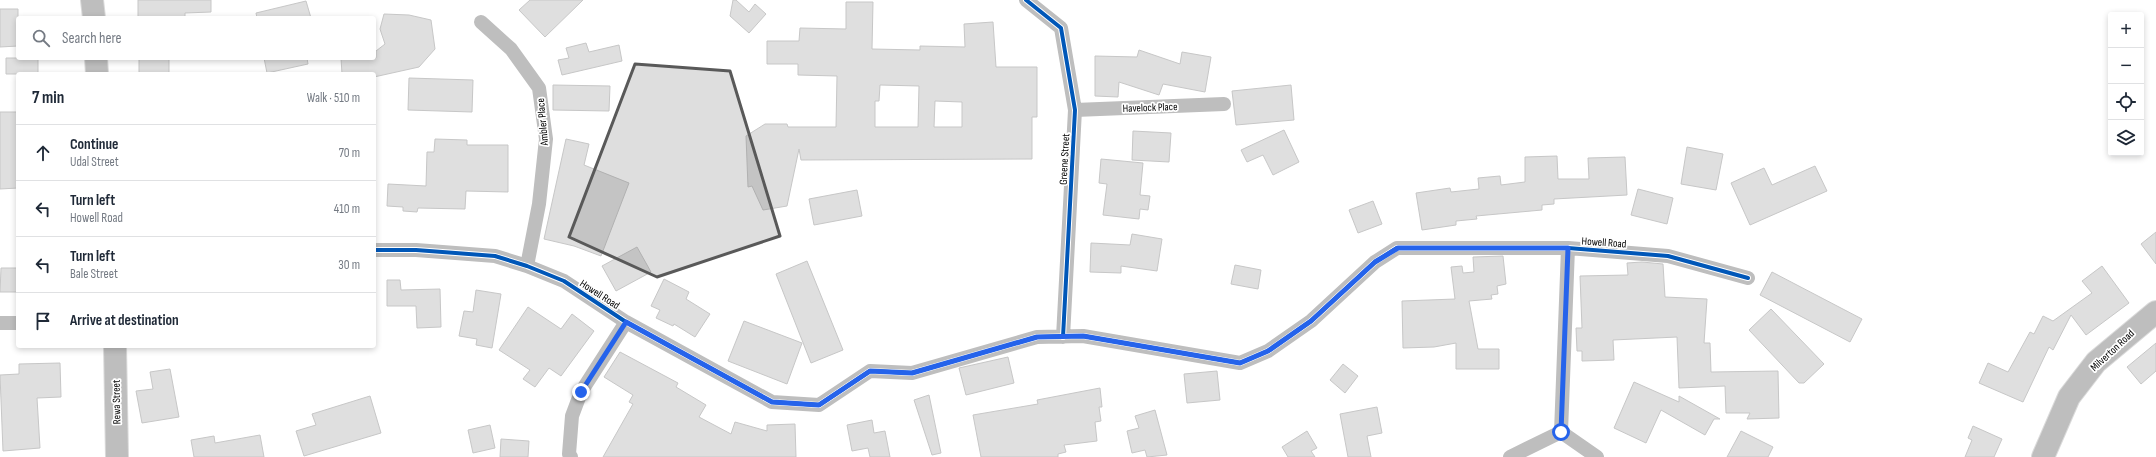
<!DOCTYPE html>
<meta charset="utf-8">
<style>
body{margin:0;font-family:"Sofia Sans Condensed",sans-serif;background:#f2f2f3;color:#1f2937}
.controls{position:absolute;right:12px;top:12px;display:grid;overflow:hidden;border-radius:4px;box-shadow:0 2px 6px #0003}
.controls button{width:36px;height:36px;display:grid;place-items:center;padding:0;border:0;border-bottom:1px solid #e0e1e3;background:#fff;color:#1f2937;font:20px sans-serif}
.stop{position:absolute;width:12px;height:12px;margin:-9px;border:3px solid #2563eb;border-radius:50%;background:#fff}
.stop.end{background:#2563eb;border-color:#fff;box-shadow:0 1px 4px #0008}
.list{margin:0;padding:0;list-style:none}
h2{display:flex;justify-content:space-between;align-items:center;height:52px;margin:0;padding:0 16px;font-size:17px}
h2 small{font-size:13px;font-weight:400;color:#747a83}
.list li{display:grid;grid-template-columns:26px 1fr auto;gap:12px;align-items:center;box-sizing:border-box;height:56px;padding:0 16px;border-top:1px solid #e0e1e3}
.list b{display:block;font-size:15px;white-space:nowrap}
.list p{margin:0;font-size:13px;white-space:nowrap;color:#747a83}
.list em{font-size:13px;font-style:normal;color:#747a83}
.icon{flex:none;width:22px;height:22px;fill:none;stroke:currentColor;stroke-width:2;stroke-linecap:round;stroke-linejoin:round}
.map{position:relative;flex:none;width:2156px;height:457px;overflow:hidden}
.search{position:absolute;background:#fff;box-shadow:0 2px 6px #0003;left:16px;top:16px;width:360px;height:44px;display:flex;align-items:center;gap:10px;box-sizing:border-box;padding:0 14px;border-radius:4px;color:#747a83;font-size:15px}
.panel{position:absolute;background:#fff;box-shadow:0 2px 6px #0003;left:16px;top:72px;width:360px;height:276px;border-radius:4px}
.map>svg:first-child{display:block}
</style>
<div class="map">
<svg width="2156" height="457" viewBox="0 0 2156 457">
<rect width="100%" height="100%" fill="#fff"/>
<!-- building -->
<path fill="#dfdfdf" stroke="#c7c7c7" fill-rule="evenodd" d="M138,0h73v12l-26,1v5h-47z
M530,0h53l-38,37 -26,-27z
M733,0h3l13,12 6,-8 11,10 -17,19 -19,-17z
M306,1l5,17h-54l-1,-5z
M846,2h27l-1,47 48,1v-4l45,1 -1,-23 29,-2 3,45h41v50h-5v42l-231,1 -2,-11 -12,57 -24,4 -11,-24 -4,1 -2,-51 19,-12h22l1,3h48l1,-51 -39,-1v-11h-31v-23h32l1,-13 46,1zM880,85l39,1 -1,41h-43v-26h4zM935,101l27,1v25h-28z
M0,9h18v37l-18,1z
M384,14l25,1 22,5 4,29 -16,18 -45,10v-3h-32l-1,-16h35v-7l9,-7 -5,-15z
M586,43l3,9 30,-7 3,16 -60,14 -4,-15 11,-2 -3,-10z
M1139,50l41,14 2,-12 29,5 -6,35 -42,-8 -4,11 -40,-13 -1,15 -23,-1v-40l42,1z
M6,58h32v16h-32z
M139,58h30v16h-30z
M264,58h43l1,6 -41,9z
M409,78l64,2 -1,32 -64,-2z
M553,85l57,1 -1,25 -56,-1z
M1291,85l3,35 -58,5 -4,-34z
M0,112h18v76l-18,1z
M1284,130l15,32 -26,13 -10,-20 -16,7 -6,-12z
M1133,131l38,2 -2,29 -37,-2z
M435,139l32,1v5h41v47l-42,-1 -1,18 -47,-1 -1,4 -14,-1v-4l-16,-1 1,-22 38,2 1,-34h7z
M566,139l23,5 -5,21 45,18 -28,73 -27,-10 -30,-7z
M1687,147l36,7 -7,36 -35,-6z
M1557,156l1,23h31l-1,-21 37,-1 2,38 -73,4v5l-12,1v5l-66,6 1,3 -21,2v4l-34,5 -6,-37 34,-5 1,4 28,-3 -1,-11 22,-2 1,9 24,-3v-25z
M1101,159l42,4 -3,32 10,1 -2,14 -8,-1 -1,10 -36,-4 4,-31 -8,-1z
M1815,166l12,25 -77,34 -19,-42 33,-15 8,17z
M1638,189l35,9 -6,26 -36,-9z
M857,190l5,26 -48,9 -5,-26z
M1373,201l9,23 -24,9 -9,-23z
M2156,232v32l-15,-20z
M1132,234l30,5 -5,32 -36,-5v7l-31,-1 1,-29 39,2z
M637,247l14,25 -35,19 -14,-25z
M1503,256l3,28 -9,2 1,8 -7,1 1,4 -23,2 9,48h21v20h-43v-26l-22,4 -31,1 -1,-47 53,-2 -4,-32 11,-1 1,7 11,-1 -1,-15z
M807,261l36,89 -32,13 -35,-89z
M1642,262l21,2 2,33 42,2 -3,44h6l1,29 67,-1 1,47 -32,1 3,-6h-24l-1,-27 -46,2 -2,-51 -64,3 1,20 -32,1v-10h-5l-1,-23h6l-2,-52 48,-1 -1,-12z
M1235,265l26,5 -3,19 -27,-5z
M2102,266l27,37 -43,32 -15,-20 -18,35 -4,-3 -26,55 -44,-19 9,-20 20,9 22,-40 4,2 9,-18 10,5 39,-28 -10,-12z
M1,268h17v24h-18z
M1772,272l90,47 -12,23 -90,-47z
M664,279l25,13 -3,7 24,15 -15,23 -21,-13 -1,2 -17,-8 4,-8 -9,-4z
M387,280h13l1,10 39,-1 1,38 -24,1 -1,-22h-29z
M476,290l25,4 -9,54 -16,-3 1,-6 -18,-3 5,-25 9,1z
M528,307l33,22 11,-15 22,17 -33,45 -12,-8 -14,19 -12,-8 7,-9 -31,-20z
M1771,309l53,55 -20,19h-5l-50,-53z
M744,321l58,22 -15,41 -59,-23z
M2156,343v28l-15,13 -14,-17z
M620,352l58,31 -2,4 30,18 -7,12 32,17 4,-12 32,9v-6l28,-1 1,33h-193l30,-53 -4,-2 4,-7 -29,-18z
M1008,357l6,26 -48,12 -7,-27z
M60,363l1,34 -24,1 3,50 -37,3 -3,-76 19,-1v-10z
M1343,364l15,12 -13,17 -15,-13z
M170,369l9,48 -37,6 -6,-32 17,-2 -3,-17z
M1217,371l3,29 -33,3 -3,-29z
M1634,382l45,20v-6l41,23h-6l-9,16 -44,-25 -15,33 -32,-15z
M1100,388l2,19h-3l2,14 -6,1 2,19 -33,4 2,7 -8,2v3h-77l-8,-42 65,-11 -1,-4z
M929,395l12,58 -9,2 -18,-55z
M370,396l11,37 -77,23 -8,-25 20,-6 -4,-11z
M1377,407l5,26 -15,3 4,21h-23l-8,-43z
M1155,410l12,45 -20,2 -2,-7 -13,3 -5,-22 12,-3 -4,-12z
M872,420l2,13 11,-2 5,26h-20l-2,-9 -16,3 -5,-26z
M490,425l5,23 -22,5 -5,-23z
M1973,426l29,13 -8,18h-29l7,-17 -4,-2z
M1307,431l10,17 -6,3 4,6h-27l-6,-10z
M1741,431l32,16 -5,10h-41z
M260,435l4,22h-70l-3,-17 23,-4 1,7z
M501,439l28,2 -1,16h-28z"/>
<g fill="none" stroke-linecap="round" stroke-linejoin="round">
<defs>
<path id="primary" d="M92,0l2,18
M96,58l1,16
M115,346l2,111
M2043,457l26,-60 27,-35 60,-50"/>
</defs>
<!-- primary casing -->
<use href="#primary" stroke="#dbdbdb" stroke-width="24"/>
<!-- street -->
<path stroke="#bebebe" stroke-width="14" d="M1026,0l35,28 14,82 -12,227
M481,22l30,27 28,39 7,51 -7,65 -12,62
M1075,110l149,-6
M374,250h42l79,6 32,10 37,15 62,41 146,80 47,3 51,-34 42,2 125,-36 46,-1 157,27 28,-12 43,-30 64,-59 22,-14h171l100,8 80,22
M0,323h18
M1561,432l7,-184
M1561,432l36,25
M571,457l-2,-3 3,-38 9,-24 45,-70
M1510,457l51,-25"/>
<!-- primary -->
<use href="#primary" stroke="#bebebe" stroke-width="22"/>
<defs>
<path id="cycleway" d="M1026,0l35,28 14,82 -12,227
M374,250h42l79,6 32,10 37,15 62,41 146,80 47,3 51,-34 42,2 125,-36 46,-1 157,27 28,-12 43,-30 64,-59 22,-14h171l100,8 80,22"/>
</defs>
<!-- cycleway casing -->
<use href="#cycleway" stroke="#fff" stroke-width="6"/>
<!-- cycleway -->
<use href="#cycleway" stroke="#0057b8" stroke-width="4"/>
</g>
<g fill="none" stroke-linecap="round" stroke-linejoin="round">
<!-- route -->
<path stroke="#2563eb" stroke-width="5" d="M581,392l45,-70 146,80 47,3 51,-34 42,2 125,-36 46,-1 157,27 28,-12 43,-30 64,-59 23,-14h170l-7,184"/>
</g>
<!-- marked area -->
<path fill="#595959" fill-opacity="0.2" stroke="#595959" stroke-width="3" stroke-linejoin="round" d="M635,64l95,7 50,165 -123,41 -88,-40z"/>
<g text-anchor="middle" stroke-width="3.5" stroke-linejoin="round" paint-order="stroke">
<!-- street labels -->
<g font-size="11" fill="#000" stroke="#fff">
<text transform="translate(1150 107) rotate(-2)" y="4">Havelock Place</text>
<text transform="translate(542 122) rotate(-95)" y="4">Ambler Place</text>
<text transform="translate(1064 159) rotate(-87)" y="4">Greene Street</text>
<text transform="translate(1604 242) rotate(4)" y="4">Howell Road</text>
<text transform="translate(600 294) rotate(33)" y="4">Howell Road</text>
<text transform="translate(2112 350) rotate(-43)" y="4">Milverton Road</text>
<text transform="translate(116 402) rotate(-91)" y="4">Rewa Street</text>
</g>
</g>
</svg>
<div class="controls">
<button>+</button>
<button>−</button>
<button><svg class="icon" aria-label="locate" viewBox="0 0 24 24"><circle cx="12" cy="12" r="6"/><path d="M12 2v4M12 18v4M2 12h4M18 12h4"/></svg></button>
<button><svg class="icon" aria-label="layers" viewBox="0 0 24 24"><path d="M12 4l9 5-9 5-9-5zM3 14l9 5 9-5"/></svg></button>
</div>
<div class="stop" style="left:1561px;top:432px"></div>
<div class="stop end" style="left:581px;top:392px"></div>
<div class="search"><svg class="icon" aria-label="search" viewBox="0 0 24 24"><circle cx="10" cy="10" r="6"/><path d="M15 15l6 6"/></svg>Search here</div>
<section class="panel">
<h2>7 min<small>Walk · 510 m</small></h2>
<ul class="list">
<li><svg class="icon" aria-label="ahead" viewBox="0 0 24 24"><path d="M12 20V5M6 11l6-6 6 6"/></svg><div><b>Continue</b><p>Udal Street</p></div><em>70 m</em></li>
<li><svg class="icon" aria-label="left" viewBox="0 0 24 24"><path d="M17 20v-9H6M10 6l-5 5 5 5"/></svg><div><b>Turn left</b><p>Howell Road</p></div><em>410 m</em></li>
<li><svg class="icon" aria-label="left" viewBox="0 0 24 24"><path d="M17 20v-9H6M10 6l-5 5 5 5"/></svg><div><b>Turn left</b><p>Bale Street</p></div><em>30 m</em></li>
<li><svg class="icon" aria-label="arrive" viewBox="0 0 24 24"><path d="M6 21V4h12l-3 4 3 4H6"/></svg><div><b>Arrive at destination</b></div></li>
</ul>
</section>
</div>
